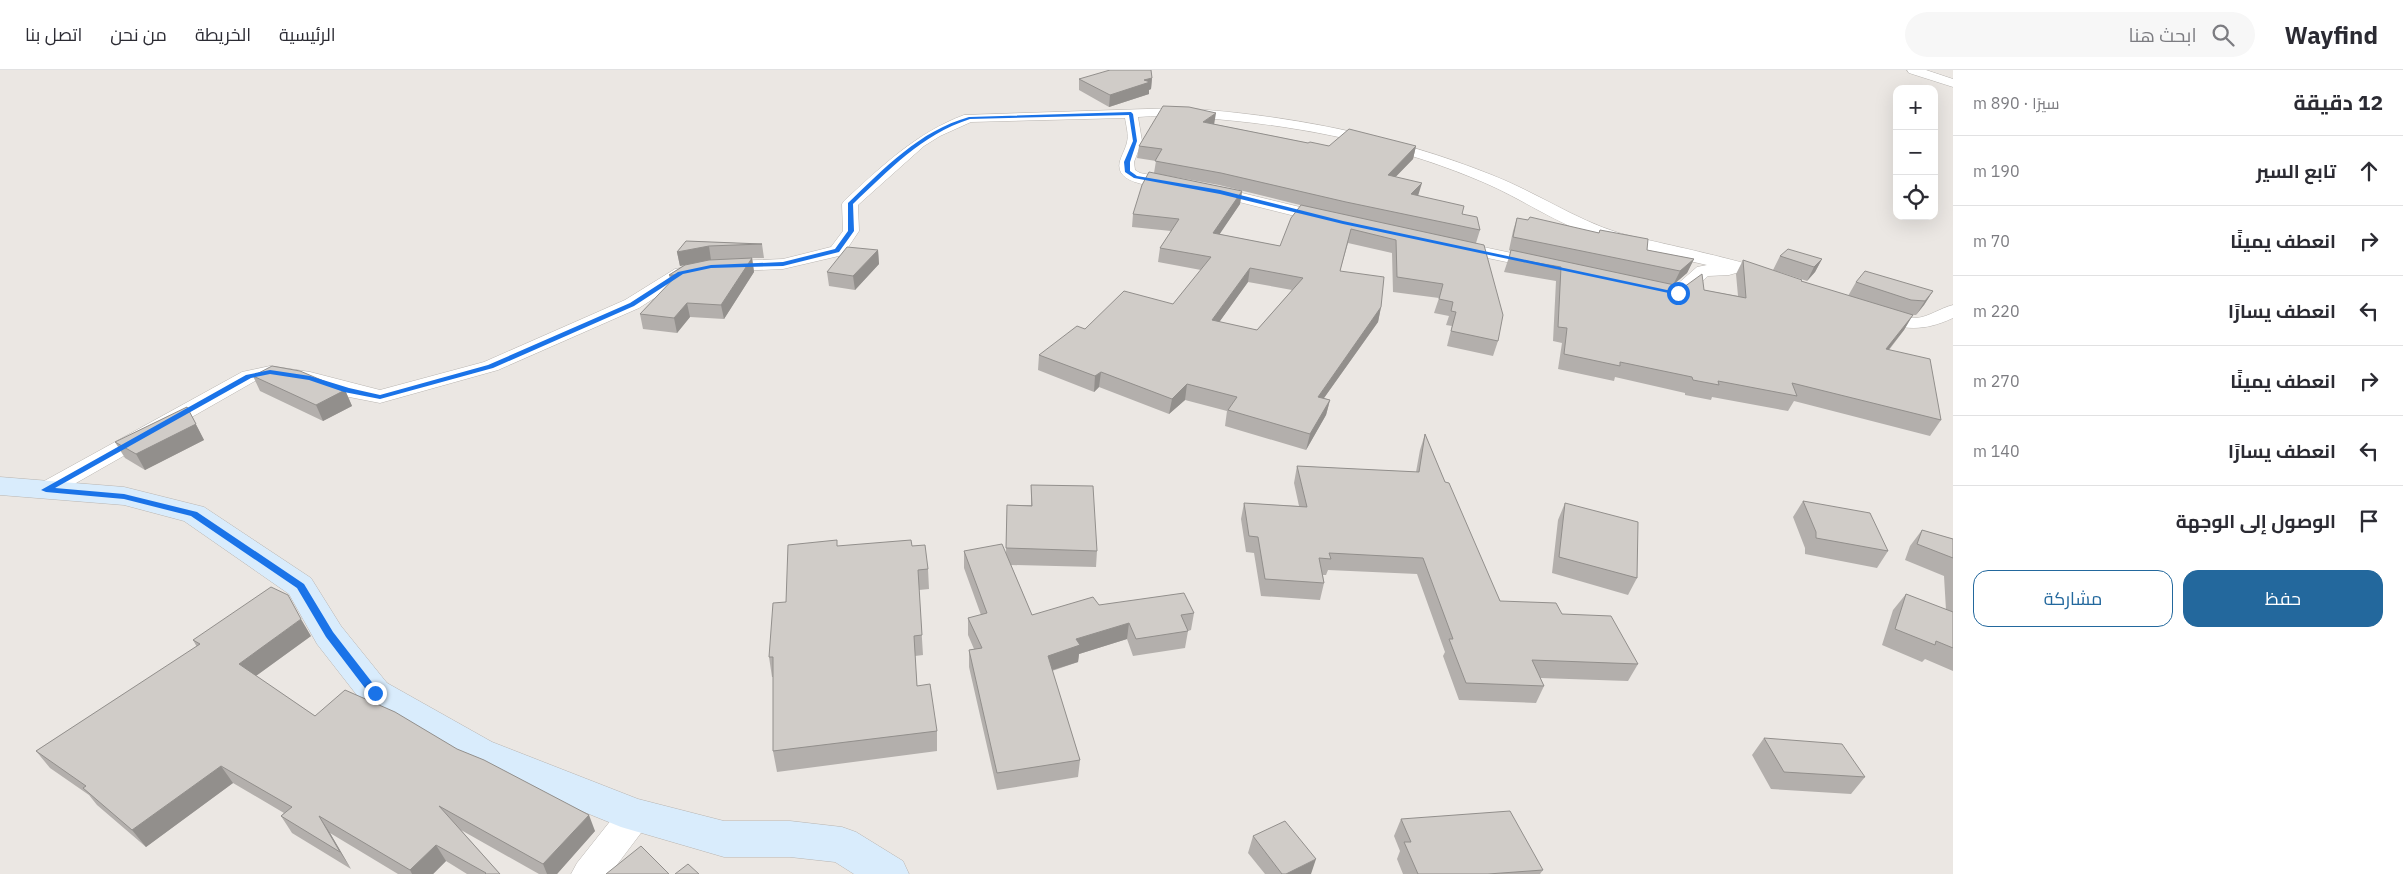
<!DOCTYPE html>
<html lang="ar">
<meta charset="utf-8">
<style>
body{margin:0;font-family:"IBM Plex Sans",Cairo,sans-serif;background:#f7f7f7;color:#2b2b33;direction:rtl}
.controls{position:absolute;right:15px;top:15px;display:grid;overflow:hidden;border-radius:10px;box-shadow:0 5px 20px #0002}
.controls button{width:45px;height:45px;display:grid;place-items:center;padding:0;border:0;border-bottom:1px solid #e1e1e2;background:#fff;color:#2b2b33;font:25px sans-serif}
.stop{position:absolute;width:15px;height:15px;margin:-11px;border:4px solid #1a73e8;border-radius:50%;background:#fff}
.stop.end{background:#1a73e8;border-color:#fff;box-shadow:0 1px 5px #0008}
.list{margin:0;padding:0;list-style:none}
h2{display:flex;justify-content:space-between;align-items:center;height:65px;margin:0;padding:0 20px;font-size:21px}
h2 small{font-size:16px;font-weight:400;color:#7c7c81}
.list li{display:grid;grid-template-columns:32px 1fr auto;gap:15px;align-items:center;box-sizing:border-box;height:70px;padding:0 20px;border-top:1px solid #e1e1e2}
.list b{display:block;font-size:19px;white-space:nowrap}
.list em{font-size:16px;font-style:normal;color:#7c7c81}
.actions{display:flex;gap:10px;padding:15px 20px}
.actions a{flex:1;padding:11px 0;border:1px solid #23689d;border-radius:15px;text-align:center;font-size:18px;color:#23689d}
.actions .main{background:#23689d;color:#fff}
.icon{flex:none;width:28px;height:28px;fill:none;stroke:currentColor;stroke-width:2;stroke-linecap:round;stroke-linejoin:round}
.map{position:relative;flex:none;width:1953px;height:804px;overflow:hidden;direction:ltr}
header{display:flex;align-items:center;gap:30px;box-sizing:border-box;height:70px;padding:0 25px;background:#fff;border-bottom:1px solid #e1e1e2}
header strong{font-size:24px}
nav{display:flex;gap:28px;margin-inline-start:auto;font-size:18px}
.search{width:350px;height:45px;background:#f7f7f7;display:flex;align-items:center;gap:12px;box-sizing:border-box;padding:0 18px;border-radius:28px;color:#7c7c81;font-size:19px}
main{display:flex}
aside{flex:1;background:#fff}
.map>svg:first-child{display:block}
</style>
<header>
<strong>Wayfind</strong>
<div class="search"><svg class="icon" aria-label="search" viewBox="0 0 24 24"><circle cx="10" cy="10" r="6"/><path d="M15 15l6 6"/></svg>ابحث هنا</div>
<nav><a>الرئيسية</a><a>الخريطة</a><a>من نحن</a><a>اتصل بنا</a></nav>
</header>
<main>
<aside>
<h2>12 دقيقة<small>سيرًا · 890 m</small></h2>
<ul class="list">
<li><svg class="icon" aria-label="ahead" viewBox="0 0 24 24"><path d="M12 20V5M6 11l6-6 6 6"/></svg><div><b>تابع السير</b></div><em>190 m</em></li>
<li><svg class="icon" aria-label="right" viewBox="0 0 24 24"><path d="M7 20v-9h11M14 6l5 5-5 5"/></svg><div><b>انعطف يمينًا</b></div><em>70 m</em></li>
<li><svg class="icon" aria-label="left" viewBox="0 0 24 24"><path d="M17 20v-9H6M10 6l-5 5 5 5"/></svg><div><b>انعطف يسارًا</b></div><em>220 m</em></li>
<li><svg class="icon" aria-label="right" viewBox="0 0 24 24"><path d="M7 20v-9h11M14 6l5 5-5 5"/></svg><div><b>انعطف يمينًا</b></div><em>270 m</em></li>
<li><svg class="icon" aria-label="left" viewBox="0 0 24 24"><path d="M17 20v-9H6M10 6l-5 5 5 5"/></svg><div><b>انعطف يسارًا</b></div><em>140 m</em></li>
<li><svg class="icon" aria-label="arrive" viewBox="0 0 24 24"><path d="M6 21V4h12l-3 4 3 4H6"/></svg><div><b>الوصول إلى الوجهة</b></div></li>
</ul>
<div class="actions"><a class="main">حفظ</a><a>مشاركة</a></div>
</aside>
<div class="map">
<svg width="1953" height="804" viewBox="0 0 1953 804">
<rect width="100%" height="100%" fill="#ebe7e3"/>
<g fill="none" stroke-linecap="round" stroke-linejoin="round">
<defs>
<path id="street" d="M1907,0h19l27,9v8l-44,-14z
M1178,38c108,6 214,27 314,67 44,17 82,44 127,58 24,7 152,32 160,44l-3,4 -6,1 -34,-9 -7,2 -21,1 -23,21 -7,2 -24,-6 -2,-4 2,-4 7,-2 13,4 23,-20 10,-2c-40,-9 -81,-18 -120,-32 -36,-13 -67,-35 -102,-50 -79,-34 -163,-53 -249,-62 -32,-3 -65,-7 -98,-4l4,24 -8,21 1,8 5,3 42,8 2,3 -2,3 -6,2c-17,-3 -63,-3 -56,-28 2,-7 6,-13 7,-19 2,-7 -1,-17 -2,-24l-154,4 -31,14 -16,10 -66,59 1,26 -16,24 -60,14 -72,3 -24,5 -48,31 -141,62 -118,33 -41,-8 -32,-11 -37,-6 -15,3 -200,114 -9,3 -9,-3 -3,-5 3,-5 205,-113 28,-6 40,6 70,18 104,-28 141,-62 50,-31 36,-7 72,-3 48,-12 12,-16 -1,-27 2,-3c38,-35 72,-68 120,-86z
M1209,115l124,30 2,4 -2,4 -6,1 -124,-31 -2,-3z
M1455,171l85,18 6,1 3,4 -3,4 -6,1 -91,-19 -3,-4 3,-4z
M1953,235v13c-32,15 -51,11 -84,1l-3,-4 3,-4c15,-4 31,7 47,7 13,-1 24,-10 37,-13z
M635,730l12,5 5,10 -5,10 -37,49h-39l6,-11 46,-58z"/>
<path id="secondary" d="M0,407l124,10 80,20 107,71 30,48 46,57 105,59 146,57 86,22h66l52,6 14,5 47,29 6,13h-55l-19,-12 -45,-5h-66l-103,-30 -155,-63 -103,-61 -46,-59 -28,-50 -105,-73 -60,-16 -124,-10z"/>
</defs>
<!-- street casing -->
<use href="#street" stroke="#b9b5b1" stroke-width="1"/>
<!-- secondary casing -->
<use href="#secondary" stroke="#b9b5b1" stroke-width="1"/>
<!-- street -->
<use href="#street" fill="#fff" fill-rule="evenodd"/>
<!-- secondary -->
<use href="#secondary" fill="#d9ecfc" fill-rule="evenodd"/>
</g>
<!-- wall -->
<path fill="#b3afac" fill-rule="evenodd" d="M1152,8l-1,11 -2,1v4l-40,13 -30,-17v-11z
M1214,54l94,19 21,3h87l-3,13 -18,18 23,18 44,19 18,16 -4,13 22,98 -5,15 -46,-10 5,-20 -6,-1 3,-9 -15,-3 5,-15 -46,-6 -1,-39 -44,-10 -8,28 41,36 -3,15 -54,76 6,2 -4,15 -20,35 -81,-24 2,-15 -42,-11 -16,14 -70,-27 -5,5 -56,-22 1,-15 46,-26 88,-25 28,-34 -43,-8 2,-14 11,-17 -39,-4 1,-13 21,-41 2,-12 -19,-3 2,-12zM1158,104l61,11 85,21 -24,40 -61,-12 21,-30 2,-13zM1248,212l44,8 -35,40 -38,-8z
M1517,148l82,15 1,-3 47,20 47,9 -7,14 -13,11 30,6 34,6 -2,-22 7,-14 58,21 47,15 8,-14 77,9 -9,14 -8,10h-4l-8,15 -15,20 52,70 -11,16 -136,-35 -6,10 -76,-14 -1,3 -26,-5v-2l-70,-16 -1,4 -56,-12 4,-26 -9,-2 3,-60 -52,-9 7,-21 -2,-1 4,-19z
M686,171l76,3 2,14h-12l2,14 -30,47 -34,-2 -13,16 -34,-4 -3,-15 31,-32 -2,-7 15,-10 -4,1 -3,-14z
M878,180l1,14 -24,26 -26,-4 -2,-14z
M1780,186l42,3 -7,13 -8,9 -34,-11z
M253,306l92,14 7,16 -29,15 -63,-30z
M187,337l17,33 -59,30 -20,-12 -10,-16z
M1425,364l20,48 55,119 62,13 76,50 -10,17 -88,-3 4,8 -8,17 -77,-3 -16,-44 2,-4 -28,-78 -89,-4 -2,5h-3l1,8 -4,17 -59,-4 -7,-43 -8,-1 -5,-33 3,-16 55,3 -5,-23 3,-17 119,6 4,-22z
M1031,415l66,66 -1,16 -85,-2 21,50 67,-10 95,8 -3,17 -3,1 -3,17 -52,8 -6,-17 -48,15 -1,8 -26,9 28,89 -2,17 -81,13 -28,-123v-17l5,-1 -6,-14v-17l13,-3 -17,-47v-17l42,3 1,-49h24z
M1803,431l85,50 -11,17 -72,-14v-6l-12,-31z
M1565,433l72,75 -9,17 -76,-22 6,-53z
M1922,460l31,9v132l-28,-12 -3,3 -40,-17 11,-35 13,-16 40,16 -2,-34 -39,-16 5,-14z
M837,470v6h75l16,23 1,20 -10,1 4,65 -8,1 2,30 20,45v20l-160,21 -4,-21v-74h-1l-3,-20 17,-55z
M311,566l-55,40 59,40 280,115 -38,43h-18l-78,-44 39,44h-33l-21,-13 -13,13h-35l-68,-41 21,36 -59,-36 -11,-17 3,-3 -51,-30 -87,64 -49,-42 -8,-10 -39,-27 -14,-17 161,-104 -4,-7z
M1764,668l101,39 -14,17 -80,-5 -19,-34z
M1401,749l142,51 -3,4h-137l-6,-15 3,-8 -6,-15z
M1253,766l58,38h-46l-17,-21z"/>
<!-- shaded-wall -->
<path fill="#928f8c" d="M1152,8l-1,11 -2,1v4l-40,13 1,-12 34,-15z
M1216,43l-2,12 -11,-3z
M1416,76l-3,13 -28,29 3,-13z
M1422,113l-4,13 -7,-2z
M1242,121l-2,13 -29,43 2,-14z
M709,176l2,14 -31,6 -3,-14z
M878,180l1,14 -24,26 -2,-14z
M752,188l2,14 -30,47 -3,-14z
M1694,189l-7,14 -14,12 7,-14z
M1822,189l-7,13 -8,9 7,-14z
M1250,198l-2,14 -38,53 2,-15z
M1933,221l-9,14 -8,10 9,-14z
M687,233l3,14 -13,16 -3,-15z
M1381,237l-3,15 -64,90 4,-15z
M1913,245l-9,15 -27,34 9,-15z
M1101,302l-2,15 -5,5 1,-16z
M1187,314l-2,16 -16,14 3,-15z
M345,320l7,16 -29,15 -7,-16z
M1330,330l-4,15 -20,35 4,-16z
M187,337l17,33 -59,30 -9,-16z
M301,549l10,17 -62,45 -10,-17z
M1129,553l-2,16 -48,15 -1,8 -32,10 2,-16 28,-17z
M221,696l12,17 -87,64 -14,-17z
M589,745l6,16 -38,43h-10l-4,-10z
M319,746l11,17 21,36 -11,-17z
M436,775l10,16 -13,13h-21l-2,-4z
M1316,789l-5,15h-25z"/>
<!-- building -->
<path fill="#d0ccc8" stroke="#928f8c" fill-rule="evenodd" d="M1110,0h41l1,8 -8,2 6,2 -40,13 -31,-16z
M1163,36l26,1 27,6 -13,9 105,21 2,-1 19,4 20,-17 67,17 -28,29 34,8 -11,11 53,12 -2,8 15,3 3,13 -134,-28 -125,-29 -66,-12 7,-12 -23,-3z
M1149,102l93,19 -29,42 67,13 11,-28 10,-13 183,40 19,70 -5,26 -47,-10 5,-19 -5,-1 2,-9 -14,-3 4,-15 -46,-7 -1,-37 -45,-11 -11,42 44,6 -3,30 -63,90 12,3 -20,34 -82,-24 9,-13 -50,-13 -15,15 -71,-27 -6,4 -56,-21 38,-29 8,3 39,-38 49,13 38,-47 -51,-9 19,-29 -46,-5 9,-29zM1250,198l53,10 -46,52 -45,-10z
M1530,147l69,16 1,-3 48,9 -1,11 47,9 -14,12 -167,-34 4,-19 11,2z
M686,171l76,3 -53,2 -32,6z
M847,177l31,3 -25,26 -26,-4z
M1788,179l34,10 -8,8 -34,-11z
M1511,180l173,37 18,-13 2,16 42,8 -3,-38 59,20 -1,1 112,34 -27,34 44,10 11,61 -149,-37 5,13 -79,-15 1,4 -26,-5 -1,-3 -72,-15v4l-56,-12 3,-26 -9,-1 3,-60 -52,-9z
M752,188l-31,47 -34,-2 -13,15 -34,-4 37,-39h-8l16,-10 24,-5z
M1865,201l68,20 -8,10 -14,-1 -55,-18z
M272,296l28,5 45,19 -29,15 -63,-29z
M187,337l9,17 -60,30 -21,-12z
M1425,364l20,48 4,1 51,118 56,2 6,11 49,2 27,48 -106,-4 12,26 -78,-3 -17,-44h4l-30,-81 -94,-5 2,6 -12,-1 5,25 -59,-4 -7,-42 -9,-1 -5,-33 63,4 -10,-41 122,6z
M1031,415l62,1 4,65 -91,-3 1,-43 25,1z
M1803,431l67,12 18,38 -72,-13v-6z
M1565,433l73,19 -1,56 -78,-21z
M1922,460l31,9v19l-36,-14z
M837,470v6l74,-6 1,6 13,-1 3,24 -10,1 4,65 -8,1 3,50 13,-2 7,47 -164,20v-94h-4l4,-54 13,-1 2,-57z
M1002,474l30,71 61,-18 6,8 85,-12 10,20 -13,2 7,16 -52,8 -7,-16 -53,16 4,6 -32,11 32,104 -83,13 -28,-123 13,-2 -14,-30 19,-5 -23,-62z
M271,517l17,8 13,24 -62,45 76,52 30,-26 50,22 62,37 27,11 105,55 -46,49 -104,-58 61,68h-15l1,-1 -50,-28 -26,25 -91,-54 21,36 -59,-36 11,-9 -71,-41 -89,64 -49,-42 3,-2 -50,-35 164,-107 -7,-4z
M1906,524l47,18v36l-17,-7 -1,4 -40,-16z
M1764,668l78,6 23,33 -81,-5z
M1510,741l33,59 -55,4h-70l-14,-32h7l-10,-23z
M1285,751l31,38 -30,15h-4l-29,-38z
M641,776l28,28h-63z
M688,794l11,10h-24z"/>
<!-- route -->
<path fill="#1a73e8" d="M1131,42l2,2 4,27 -7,21v9l7,5 83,14 123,31 338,72 -3,2 -335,-71 -123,-30 -86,-16 -9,-6 -1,-10 9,-21 -4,-26 -159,4c-49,16 -81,51 -117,85l1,27 -15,21 -56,14 -72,2 -28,6 -49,32 -141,62 -113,31 -36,-7 -35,-12 -39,-6 -19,4 -196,110 69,6 73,18 107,72 29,48 45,58v6h-7l-45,-59 -29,-49 -106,-72 -67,-17 -78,-7 -5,-2 205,-115 24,-5 40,6 39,12 31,7 108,-30 142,-62 48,-31 33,-7 72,-3 52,-13 13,-18v-28c37,-35 71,-72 121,-86z"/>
</svg>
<div class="controls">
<button>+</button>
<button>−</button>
<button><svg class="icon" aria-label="locate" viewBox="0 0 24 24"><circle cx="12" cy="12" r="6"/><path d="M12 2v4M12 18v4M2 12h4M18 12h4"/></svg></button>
</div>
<div class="stop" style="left:1678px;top:223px"></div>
<div class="stop end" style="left:375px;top:623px"></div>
</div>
</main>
